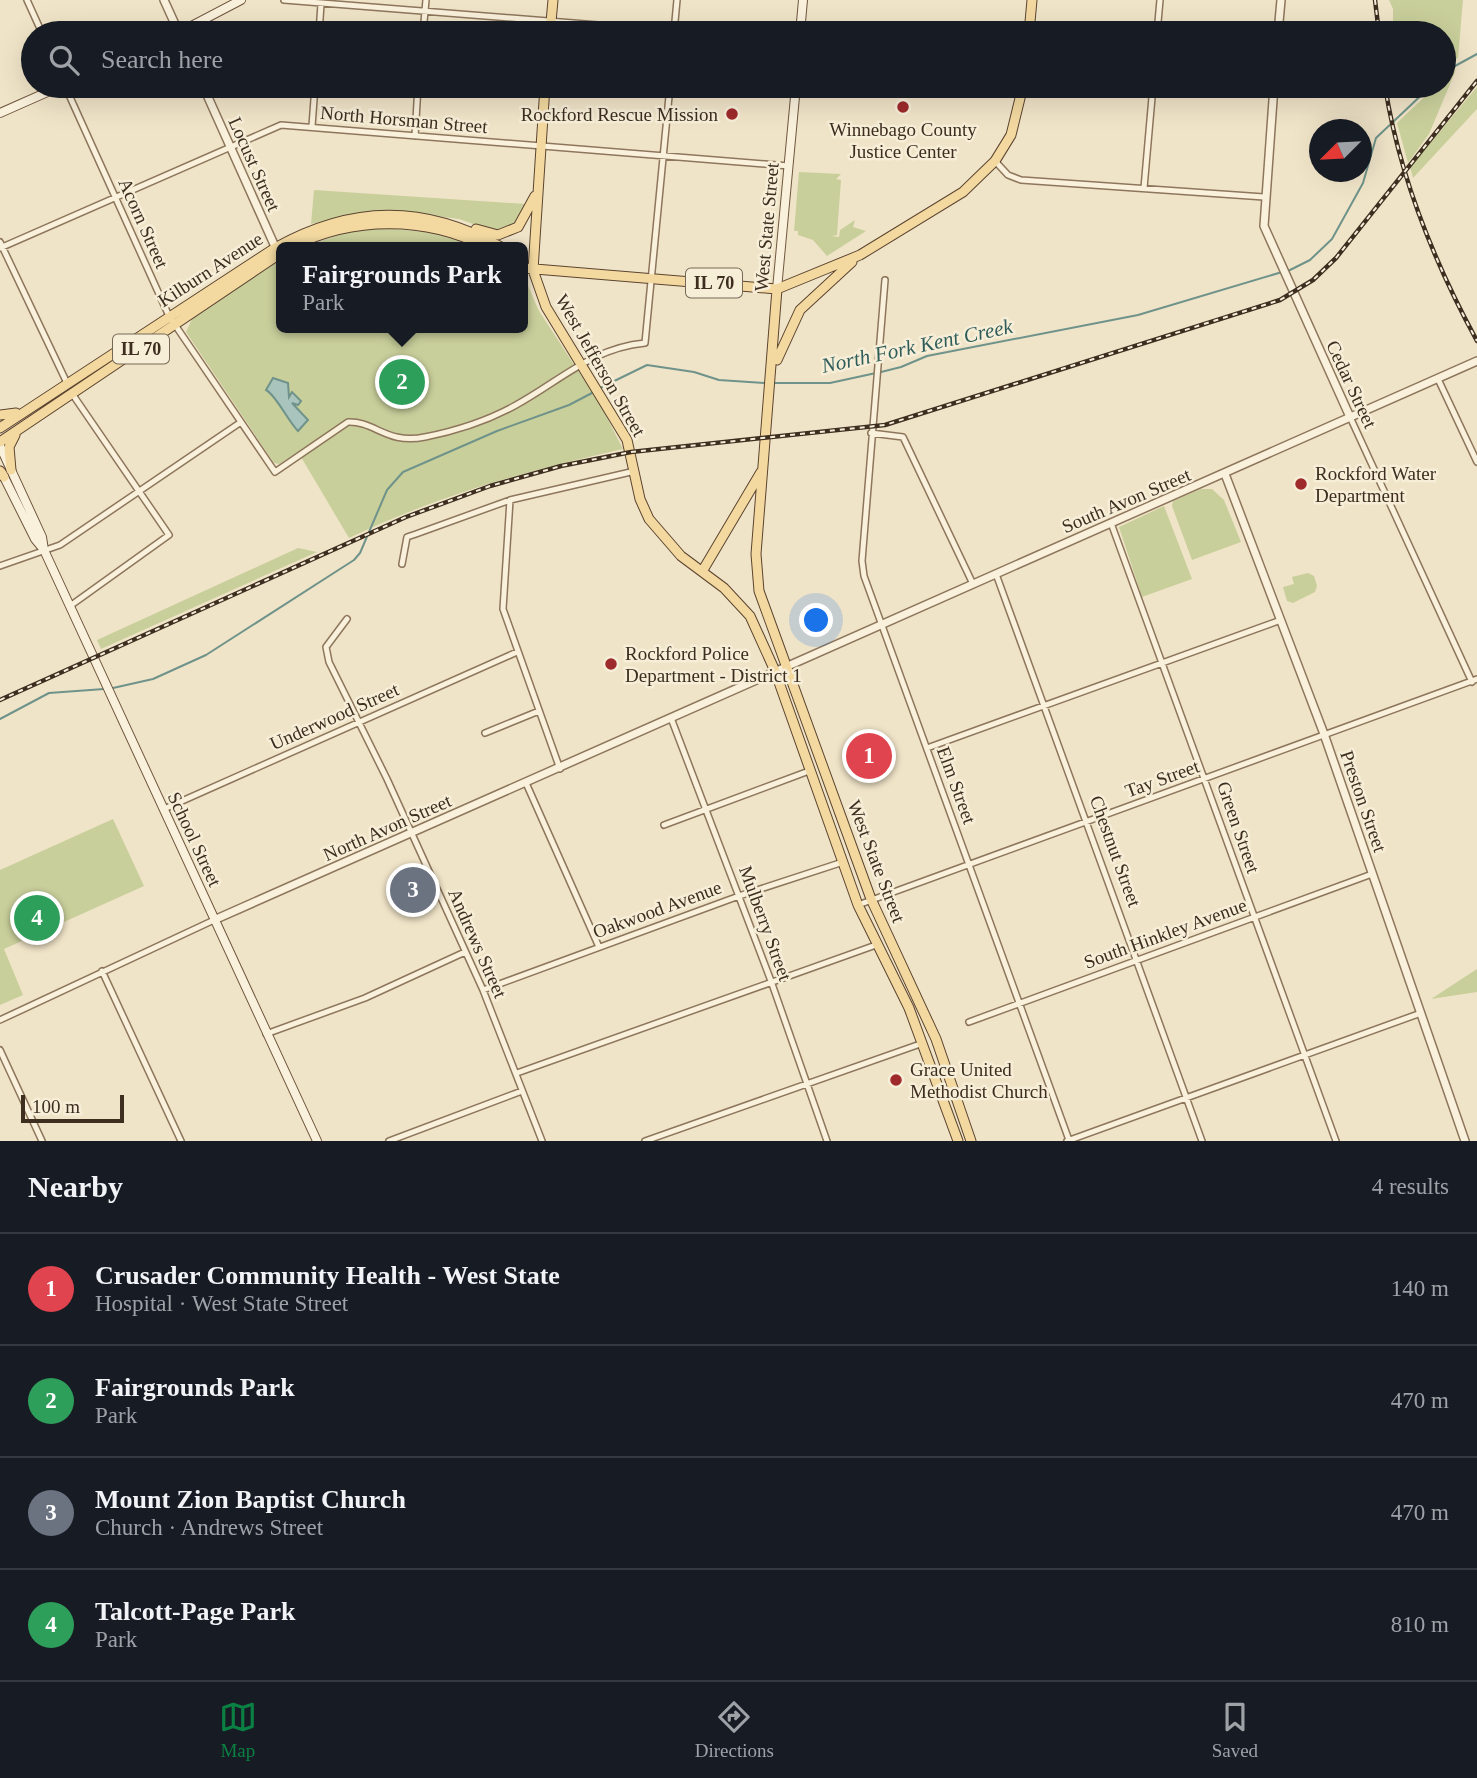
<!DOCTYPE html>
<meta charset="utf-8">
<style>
body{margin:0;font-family:"Times New Roman",serif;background:#242831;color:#f1f3f6}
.compass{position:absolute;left:1309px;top:119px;width:63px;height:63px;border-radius:50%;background:#171b24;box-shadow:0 7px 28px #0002;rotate:246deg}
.scale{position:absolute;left:21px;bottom:18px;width:103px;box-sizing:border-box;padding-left:7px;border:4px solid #3d2e20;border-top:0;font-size:19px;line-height:24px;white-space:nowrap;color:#3d2e20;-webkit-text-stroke:5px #f7eed8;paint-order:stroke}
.you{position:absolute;left:817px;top:621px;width:24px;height:24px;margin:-18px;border:5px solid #fff;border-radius:50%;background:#1a73e8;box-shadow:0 0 0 10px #1a73e833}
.badge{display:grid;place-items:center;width:46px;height:46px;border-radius:50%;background:#0b8043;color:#fff;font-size:23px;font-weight:700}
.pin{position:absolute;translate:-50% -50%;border:4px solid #fff;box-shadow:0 2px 7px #0006}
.popup{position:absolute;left:276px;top:242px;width:252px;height:91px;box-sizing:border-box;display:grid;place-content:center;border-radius:10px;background:#171b24;filter:drop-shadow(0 2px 5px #0005);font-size:23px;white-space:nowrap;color:#9ea1a6}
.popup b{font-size:26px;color:#f1f3f6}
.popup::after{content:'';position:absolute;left:50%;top:100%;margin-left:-14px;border:14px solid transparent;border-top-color:#171b24}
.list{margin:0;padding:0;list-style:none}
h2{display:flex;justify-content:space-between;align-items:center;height:91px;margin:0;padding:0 28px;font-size:30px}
h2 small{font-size:23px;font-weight:400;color:#9ea1a6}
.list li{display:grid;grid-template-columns:46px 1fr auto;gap:21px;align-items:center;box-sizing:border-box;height:112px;padding:0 28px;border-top:2px solid #363941}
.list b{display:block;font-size:26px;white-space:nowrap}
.list p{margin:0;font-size:23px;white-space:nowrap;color:#9ea1a6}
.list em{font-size:23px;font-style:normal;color:#9ea1a6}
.icon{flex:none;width:38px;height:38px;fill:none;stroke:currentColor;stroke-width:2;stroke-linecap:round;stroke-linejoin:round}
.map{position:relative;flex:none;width:1477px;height:1141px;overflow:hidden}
.search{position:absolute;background:#171b24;box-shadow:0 7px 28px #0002;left:21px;right:21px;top:21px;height:77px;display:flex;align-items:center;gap:18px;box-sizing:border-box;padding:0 24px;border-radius:38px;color:#9ea1a6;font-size:26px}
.sheet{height:539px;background:#171b24}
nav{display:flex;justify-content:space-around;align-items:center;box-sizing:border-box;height:98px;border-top:2px solid #363941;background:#171b24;font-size:19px;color:#9ea1a6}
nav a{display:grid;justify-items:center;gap:4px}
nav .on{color:#0b8043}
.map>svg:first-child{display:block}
</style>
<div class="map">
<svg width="1477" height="1141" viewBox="0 0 1477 1141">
<rect width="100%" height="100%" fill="#f0e4c8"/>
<!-- green -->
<path fill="#c9cf9b" d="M1389,0h74l-5,58 -14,10v-35h-51v-24z
M1456,70l-27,64 -21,29 -11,-40 39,-37h8v-8z
M1477,87v22l-64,69 -3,-11z
M799,172l42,2 -5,5 5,1 -4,55 -5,1 7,1 1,-7 15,-10 -2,7 13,4 -39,25 -14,-16 -15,-5v-4h-4z
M314,190l212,14 -11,22 -20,6 -36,-13 -65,-8 -47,4 -36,9z
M383,228l51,5 43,14h-174l42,-14z
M281,259v69h242v-54l16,37 61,93 23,45c-95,21 -186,47 -274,89l-51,-86 -19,12 -5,-1 -88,-131 6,-13z
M1201,489h11l12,11 17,42 -49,18 -20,-54 1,-5z
M1164,506l28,73 -50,18 -23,-70z
M298,548l19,4 -216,97 -4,-9z
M1308,573l6,3 3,10 -2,6 -22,11 -6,-2 -4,-14 11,-3 -2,-7z
M113,819l31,67 -140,63 19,46 -23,10v-135z
M1477,969v23l-46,7z"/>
<!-- water -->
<path fill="#a9c4bc" stroke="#6f938a" stroke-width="2" d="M273,378l15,5 1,14 3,-5 9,9 -3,4 -6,-2 16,17 -10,11c-10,-10 -22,-36 -32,-41z"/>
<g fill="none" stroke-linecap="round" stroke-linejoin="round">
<!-- stream -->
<path stroke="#6f938a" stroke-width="2" d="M1444,72l33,-18
M1288,271l22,-11 22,-21 31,-56 13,-45 55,-52
M881,372l20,-5 26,-11 211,-41 144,-43
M774,383h56l46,-10
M600,388l47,-23 47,7 25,8 46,3
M113,688l40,-9 53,-24 148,-95 6,-7 27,-63 16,-18 94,-41 72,-26 23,-12
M0,719l49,-26 55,-4"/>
<defs>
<path id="minor" d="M27,0l15,33
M284,0l414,33
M674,32l3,-32
M319,33l2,-29
M423,33l3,-33
M1157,33l3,-33
M65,86l104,230 106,156 73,-50c27,-1 39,23 77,15 30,-6 64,-17 91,-32 44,-24 76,-57 129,-62l25,-257
M312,126l3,-40
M415,136l3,-50
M995,161l13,14 13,5 243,17
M1144,188l9,-102
M0,242l67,141
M0,248l281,-123 508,41
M885,280l-23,281 2,15 205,564
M1438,379l39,83
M1350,417l122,265
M871,433l32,4 70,147
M510,500l-7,109 57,160
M1111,523l225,618
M402,564l5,-27 9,-3 94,-34 125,-29
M0,566l60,-21 181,-123
M996,574l206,567
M70,606l99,-71 -96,-140
M347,619l-21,28 3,15 58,117 96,211 59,151
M671,718l100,263 56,160
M485,733l54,-22
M927,748l354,-128
M526,783l73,164
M164,809l353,-157
M664,825l145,-54
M858,905l619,-226
M102,971l79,170
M483,990l256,-94 104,-34
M0,1020l214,-100
M969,1022l403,-148
M266,1034l99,-36 100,-46
M0,1050l42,91
M517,1073l359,-128
M389,1141l133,-50
M645,1141l278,-98
M1067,1141l354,-128"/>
<path id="tertiary" d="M164,0l15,33
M1278,33l3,-33
M203,86l74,165
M1274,86l-10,140 86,191
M1225,474l99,260 141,407
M214,920l1263,-559"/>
<path id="secondary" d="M178,33l63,-33
M800,33l3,-33
M0,113l61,-27
M777,289l19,-203
M0,446l42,91 2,13
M2,473l33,66 9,11 273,591"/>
<path id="primary" d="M550,33l3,-33
M1029,33l3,-33
M545,86l-12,184 13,37 81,133 13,59 9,20 32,37 43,32 26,28 25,55 83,234 51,103 49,133
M476,229l22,6 20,-8 17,-31
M292,247c60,-31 134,-31 194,0
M523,268l254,21 83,-34 103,-63 32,-31 16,-26 12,-49
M777,289l-21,265 3,37 112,308 65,140 35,102
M777,360l23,-50 52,-48
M0,415l16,-2
M0,428l275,-180c77,-43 149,-44 226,-1
M0,442l281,-189
M11,470l-2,-23 6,-12
M0,471l4,6
M703,570l58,-98"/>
</defs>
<!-- minor casing -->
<use href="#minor" stroke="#8d765c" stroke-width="8"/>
<!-- tertiary casing -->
<use href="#tertiary" stroke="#8d765c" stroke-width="10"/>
<!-- secondary casing -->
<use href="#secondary" stroke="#6f573f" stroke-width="10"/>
<!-- primary casing -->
<use href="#primary" stroke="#5b4430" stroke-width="11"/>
<!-- minor -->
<use href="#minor" stroke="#faf1dc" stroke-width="5"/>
<!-- tertiary -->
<use href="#tertiary" stroke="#faf1dc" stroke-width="7"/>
<!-- secondary -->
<use href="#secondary" stroke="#faf1dc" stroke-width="8"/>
<!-- primary -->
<use href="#primary" stroke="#f3d9a0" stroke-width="9"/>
<defs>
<path id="rail" d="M1375,0l4,33
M1385,86c14,89 49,176 92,255
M0,700l406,-183 84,-31 71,-20 70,-14 254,-27 395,-125 33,-20 23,-22 141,-177"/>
</defs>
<!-- rail casing -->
<use href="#rail" stroke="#3d2e20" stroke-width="4.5"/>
<!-- rail -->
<use href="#rail" stroke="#f7eed8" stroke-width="2" stroke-dasharray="5" stroke-linecap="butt"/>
</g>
<!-- markers -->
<g fill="#9e2a2b" stroke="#f7eed8" stroke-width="2.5">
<circle cx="903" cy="107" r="7"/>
<circle cx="732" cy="114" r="7"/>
<circle cx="1301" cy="484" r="7"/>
<circle cx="611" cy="664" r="7"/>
<circle cx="896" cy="1080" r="7"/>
</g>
<g text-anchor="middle" stroke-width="5" stroke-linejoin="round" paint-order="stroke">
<!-- shield labels -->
<g fill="#f7eed8" stroke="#756857" stroke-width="2">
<rect x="686" y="268.5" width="56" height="29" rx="5"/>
<rect x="113" y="334.5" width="56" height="29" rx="5"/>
</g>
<g font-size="18" font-weight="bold" fill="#3d2e20">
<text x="714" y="289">IL 70</text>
<text x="141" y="355">IL 70</text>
</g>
<!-- poi labels -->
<g font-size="19" fill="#3d2e20" stroke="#f7eed8" text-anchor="start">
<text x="718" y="121" text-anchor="end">Rockford Rescue Mission</text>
<text x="903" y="136" text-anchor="middle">Winnebago County<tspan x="903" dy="22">Justice Center</tspan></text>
<text x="1315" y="480">Rockford Water<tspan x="1315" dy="22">Department</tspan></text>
<text x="625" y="660">Rockford Police<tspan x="625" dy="22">Department - District 1</tspan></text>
<text x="910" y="1076">Grace United<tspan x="910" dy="22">Methodist Church</tspan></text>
</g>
<!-- street labels -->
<g font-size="19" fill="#3d2e20" stroke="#f7eed8">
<text transform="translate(404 119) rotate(5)" y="7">North Horsman Street</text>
<text transform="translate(255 164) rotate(66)" y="7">Locust Street</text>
<text transform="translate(144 223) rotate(66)" y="7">Acorn Street</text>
<text transform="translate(766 227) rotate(-85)" y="7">West State Street</text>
<text transform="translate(210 269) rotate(-33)" y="7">Kilburn Avenue</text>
<text transform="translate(601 365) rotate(60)" y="7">West Jefferson Street</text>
<text transform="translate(1352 384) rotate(65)" y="7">Cedar Street</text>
<text transform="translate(1126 500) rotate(-23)" y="7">South Avon Street</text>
<text transform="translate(334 716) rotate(-24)" y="7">Underwood Street</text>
<text transform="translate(1162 778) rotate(-20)" y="7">Tay Street</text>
<text transform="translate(957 785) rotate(70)" y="7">Elm Street</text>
<text transform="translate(1364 801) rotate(71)" y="7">Preston Street</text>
<text transform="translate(387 827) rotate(-24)" y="7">North Avon Street</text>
<text transform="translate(1239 827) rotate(71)" y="7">Green Street</text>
<text transform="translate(195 839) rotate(65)" y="7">School Street</text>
<text transform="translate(1116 851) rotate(70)" y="7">Chestnut Street</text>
<text transform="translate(877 861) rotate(69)" y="7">West State Street</text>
<text transform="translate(657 909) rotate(-20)" y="7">Oakwood Avenue</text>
<text transform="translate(766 923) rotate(70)" y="7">Mulberry Street</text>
<text transform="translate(1165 933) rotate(-20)" y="7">South Hinkley Avenue</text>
<text transform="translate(478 943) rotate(66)" y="7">Andrews Street</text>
</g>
<!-- water labels -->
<g font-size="21" font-style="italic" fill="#2f5d5a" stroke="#f7eed8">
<text transform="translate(917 346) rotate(-12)" y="7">North Fork Kent Creek</text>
</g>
</g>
</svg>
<svg class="compass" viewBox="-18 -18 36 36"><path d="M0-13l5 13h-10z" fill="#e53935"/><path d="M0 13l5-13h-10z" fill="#9ea1a6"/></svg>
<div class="scale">100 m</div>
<div class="you"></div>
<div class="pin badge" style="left:869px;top:756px;background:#e0444e">1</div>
<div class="pin badge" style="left:402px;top:382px;background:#2e9e5b">2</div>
<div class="popup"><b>Fairgrounds Park</b>Park</div>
<div class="pin badge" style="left:413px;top:890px;background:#6b7280">3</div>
<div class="pin badge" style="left:37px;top:918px;background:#2e9e5b">4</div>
<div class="search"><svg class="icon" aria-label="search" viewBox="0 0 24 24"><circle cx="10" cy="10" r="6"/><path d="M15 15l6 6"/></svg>Search here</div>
</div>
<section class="sheet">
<h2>Nearby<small>4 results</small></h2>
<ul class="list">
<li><span class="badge" style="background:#e0444e">1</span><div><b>Crusader Community Health - West State</b><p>Hospital · West State Street</p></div><em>140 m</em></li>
<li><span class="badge" style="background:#2e9e5b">2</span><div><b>Fairgrounds Park</b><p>Park</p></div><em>470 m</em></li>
<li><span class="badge" style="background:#6b7280">3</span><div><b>Mount Zion Baptist Church</b><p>Church · Andrews Street</p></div><em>470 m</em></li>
<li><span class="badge" style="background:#2e9e5b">4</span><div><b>Talcott-Page Park</b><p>Park</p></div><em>810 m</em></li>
</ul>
</section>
<nav>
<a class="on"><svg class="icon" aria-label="map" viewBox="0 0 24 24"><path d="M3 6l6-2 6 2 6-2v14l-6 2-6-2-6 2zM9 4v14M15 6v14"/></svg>Map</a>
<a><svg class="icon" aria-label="directions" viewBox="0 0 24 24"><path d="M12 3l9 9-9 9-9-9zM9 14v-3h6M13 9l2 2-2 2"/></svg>Directions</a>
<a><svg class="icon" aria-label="saved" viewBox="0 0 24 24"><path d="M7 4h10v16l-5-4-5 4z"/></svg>Saved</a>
</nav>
